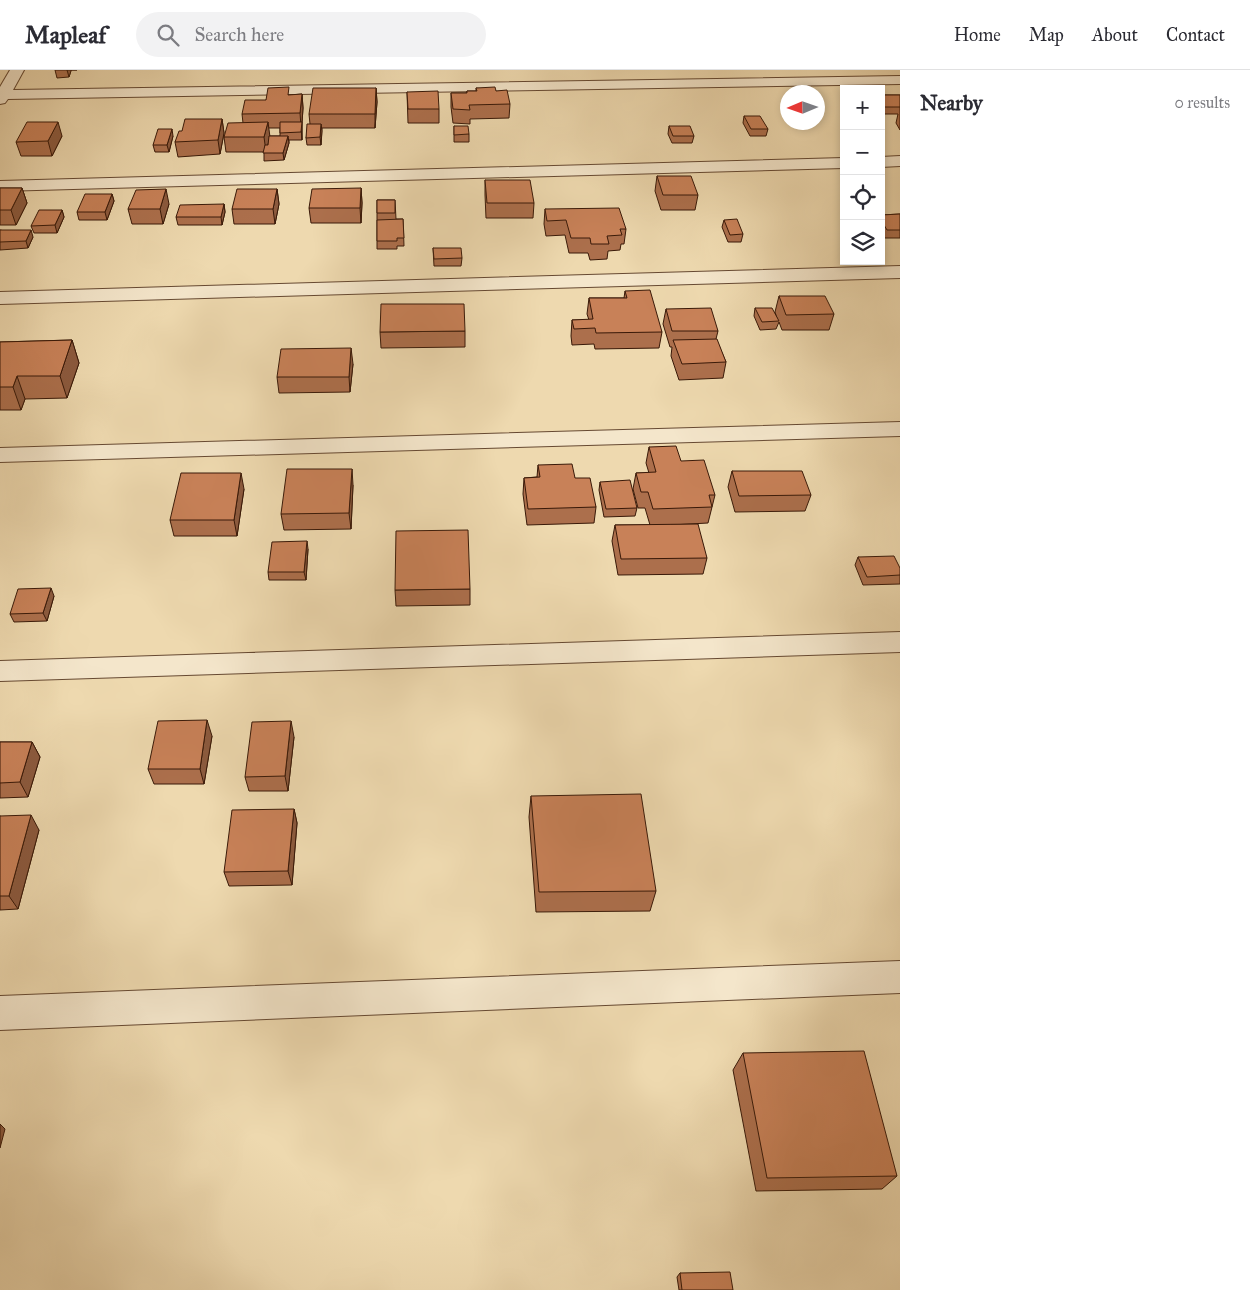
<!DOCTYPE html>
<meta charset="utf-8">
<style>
body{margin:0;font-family:"IM FELL Great Primer",serif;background:#f2f2f3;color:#2b2b33}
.controls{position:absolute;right:15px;top:15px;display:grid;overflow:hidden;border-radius:0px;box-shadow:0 2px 8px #0003}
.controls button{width:45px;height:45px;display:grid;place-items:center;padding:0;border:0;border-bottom:1px solid #e1e1e2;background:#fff;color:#2b2b33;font:25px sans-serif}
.compass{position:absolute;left:780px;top:15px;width:45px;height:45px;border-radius:50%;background:#fff;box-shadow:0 2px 8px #0003;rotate:268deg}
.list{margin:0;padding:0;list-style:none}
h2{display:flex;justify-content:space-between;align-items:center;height:65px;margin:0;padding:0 20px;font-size:21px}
h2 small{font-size:16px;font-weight:400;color:#7c7c81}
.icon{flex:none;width:28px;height:28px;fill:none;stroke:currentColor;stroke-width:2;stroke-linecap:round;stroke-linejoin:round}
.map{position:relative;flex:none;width:900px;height:1220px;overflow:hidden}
header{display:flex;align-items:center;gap:30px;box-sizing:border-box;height:70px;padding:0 25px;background:#fff;border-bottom:1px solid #e1e1e2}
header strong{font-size:24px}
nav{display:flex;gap:28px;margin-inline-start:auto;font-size:18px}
.search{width:350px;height:45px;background:#f2f2f3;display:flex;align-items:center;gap:12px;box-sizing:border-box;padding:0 18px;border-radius:28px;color:#7c7c81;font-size:19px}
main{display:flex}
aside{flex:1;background:#fff}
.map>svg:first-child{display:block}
</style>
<header>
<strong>Mapleaf</strong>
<div class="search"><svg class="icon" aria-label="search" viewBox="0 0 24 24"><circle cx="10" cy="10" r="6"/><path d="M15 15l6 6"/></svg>Search here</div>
<nav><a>Home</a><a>Map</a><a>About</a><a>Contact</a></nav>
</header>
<main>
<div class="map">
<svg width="900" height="1220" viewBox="0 0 900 1220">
<rect width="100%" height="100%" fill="#eed9af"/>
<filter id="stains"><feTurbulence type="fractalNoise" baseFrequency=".004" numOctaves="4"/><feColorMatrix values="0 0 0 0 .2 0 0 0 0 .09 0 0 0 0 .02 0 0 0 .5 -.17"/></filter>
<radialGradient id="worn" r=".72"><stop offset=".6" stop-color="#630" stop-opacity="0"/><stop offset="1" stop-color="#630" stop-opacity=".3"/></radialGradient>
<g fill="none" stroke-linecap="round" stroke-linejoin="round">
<defs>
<path id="minor" d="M10,0h14l-11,20 887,-14v8l-892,15 -3,4 -5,1v-17z
M900,86v10l-19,1v-10z
M844,88v10l-844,23v-10z
M900,196v12l-900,26v-12z
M900,352v14l-900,26v-14z
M900,562v20l-900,29v-20z
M900,891v32l-900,37v-34z"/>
</defs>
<!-- minor casing -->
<use href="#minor" stroke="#664932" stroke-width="2"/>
<!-- minor -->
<use href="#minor" fill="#f4e6cb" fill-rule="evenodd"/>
</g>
<!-- wall -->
<path fill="#ac6f4c" stroke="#391908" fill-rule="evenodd" d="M55,0h22h-6l-2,7 -12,1z
M376,18l1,14 -2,26h-53l-1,17h-14l-1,-7 4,-14 -1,-10z
M476,18l20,3 14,13 -1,14 -39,1v5l-17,-1 -2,-16v-14h15l1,-2h9z
M407,22l32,17v14h-31z
M302,24l1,14 -1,15v17h-13v3l-5,17 -20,1v-9h-38l-2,-15 19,-14 -1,-9 24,-14 24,-5zM268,58h12v8h-11z
M881,25h19v35l-4,-7 2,-9h-17z
M744,46l24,13 -2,7h-16l-7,-13z
M222,49l2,14 -4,21 -42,3 -3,-15 7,-11z
M454,56l15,8v8h-15z
M669,56l25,10 -2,7h-20l-4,-9z
M62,66l-10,20h-31l-5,-14z
M173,66l-4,16h-14l-2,-7z
M657,106l41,19 -3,15h-34l-6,-19z
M485,110l49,23 -1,15h-47l-1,-23z
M0,118h22l5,15 -11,22h-16z
M361,118l1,15 -1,20h-50l-2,-15z
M277,119l2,15 -4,20h-41l-2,-15z
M112,124l2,7 -7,19h-28l-2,-8z
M377,130h18l1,19h7l1,27h-7v3h-20z
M169,134l-6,20h-31l-4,-15z
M224,134l1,8 -3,13h-44l-2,-8z
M545,139l81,20 -2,15h-3l-1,6 -12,1 -1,8 -17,1 -2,-7h-19l-4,-18 -19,1 -2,-12z
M62,140l2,7 -7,16h-23l-3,-7z
M900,144v24h-15l-4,-6v-17z
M724,150l19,14 -2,8h-13l-6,-15z
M0,160l33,7 -5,11 -28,2z
M433,178l29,10 -1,8h-27z
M625,221l37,41 -3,16 -64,1 -1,-5 -22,1 -1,-9 1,-16h17l-2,-6 2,-16h35z
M779,226l55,18 -5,16h-47l-3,-8 -3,7 -16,1 -6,-14 1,-8 22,10 -2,-6z
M666,239l52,22 -2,8 10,23 -3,16 -44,2 -8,-24 1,-9h-2l-7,-23z
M465,261v16l-84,1 -1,-16z
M72,270l7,23 -12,35 -42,1 -4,11h-21v-68z
M353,294l-3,28 -71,1 -2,-16z
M649,377l32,14 34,34 -7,28 -37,2 36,33 -4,16 -85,1 -6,-34 3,-16h35l-5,-17h-7l-5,-19 3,-16h13l-3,-10z
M538,395l37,13 21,29 -2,16 -67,2 -4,-31 1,-16 13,-1z
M732,401l79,24 -6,16 -70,1 -7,-25z
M600,412l37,26 -2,8 -31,1 -5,-27z
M353,415l-2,44 -67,1 -3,-16z
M244,419l-7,47h-63l-4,-16z
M308,479l-2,31h-37l-1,-8z
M858,487l42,11v16l-37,1 -8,-20z
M470,519v16l-74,1 -1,-16z
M54,526l-7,25 -33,1 -4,-8z
M212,666l-8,48h-50l-6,-15z
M294,667l-6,54h-39l-4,-14z
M0,672h32l8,15 -12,40 -28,1z
M531,726l125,95 -6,20 -114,1 -7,-95z
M294,739l3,14 -5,62 -63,1 -5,-14z
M0,746l39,14 -21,79 -18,1z
M743,983l154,123 -15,13 -126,2 -23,-121z
M680,1203l53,17h-54l-2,-13z"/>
<!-- shaded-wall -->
<path fill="#8c5a3e" stroke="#391908" d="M67,0h4v1l-2,6z
M376,18l1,14 -2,26v-14z
M302,24l1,14 -1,15v17l-2,-27z
M222,49l2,14 -4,21 -2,-14z
M58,52l4,14 -10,20 -4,-15z
M268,52l2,15 -4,15 -2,-15z
M321,54l1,7 -1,14 -1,-8z
M172,59l1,7 -4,16 -2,-7z
M288,66l1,7 -5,17 -1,-7z
M22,118l5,15 -11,22 -5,-15z
M361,118l1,15 -1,20 -1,-15z
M166,119l3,15 -6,20 -3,-15z
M277,119l2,15 -4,20 -2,-15z
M112,124l2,7 -7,19 -2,-8z
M224,134l1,8 -3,13 -1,-8z
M62,140l2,7 -7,16 -2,-8z
M31,160l2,7 -5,11 -2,-7z
M72,270l7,23 -12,35 -7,-22z
M351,278l2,16 -3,28 -1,-15z
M17,306l8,23 -4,11 -8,-23z
M352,399l1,16 -2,44 -2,-16z
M241,403l3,16 -7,47 -3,-16z
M307,471l1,8 -2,31 -2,-8z
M51,518l3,8 -7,25 -4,-8z
M207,650l5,16 -8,48 -4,-15z
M291,651l3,16 -6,54 -3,-15z
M32,672l8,15 -12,40 -8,-15z
M294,739l3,14 -5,62 -4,-14z
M31,745l8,15 -21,79 -9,-13z
M0,1054l5,5 -5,19z"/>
<!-- building -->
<path fill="#c88158" stroke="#391908" d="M289,17l-1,8 14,-1 -2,19 -58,1 3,-14h21l2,-12z
M495,17l1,4 11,-1 3,14 -41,1 1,5 -17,-1 -2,-16h16v-2h10l-1,-3z
M313,18h63l-1,26h-66z
M438,21l1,18h-31l-1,-17z
M881,25h19v12h-16l-3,-3z
M744,46h16l8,13h-17z
M185,49h37l-4,21 -43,2 4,-11h3z
M27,52h31l-10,19 -32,1z
M268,52l-4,15h-40l4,-14z
M280,52h22l-1,10 -21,1z
M307,54h14l-1,13 -14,1z
M454,56h14l1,8 -15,1z
M669,56h21l4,10h-21z
M158,59h14l-5,16h-14z
M269,66h19l-5,17h-20l2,-8h3z
M657,106h34l7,19h-35z
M485,110h45l4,23h-47z
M0,118h22l-11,22h-11z
M361,118l-1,20h-51l3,-19z
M166,119l-6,20h-32l8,-19z
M237,119h40l-4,20h-41z
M85,124h27l-7,18h-28z
M377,130h18v13h-18z
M224,134l-3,13h-45l4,-12z
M619,138l7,21h-6l2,6 -15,1 2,8h-18l-1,-6h-19l-5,-18 -19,1 -2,-12z
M39,140h23l-7,15 -24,1z
M900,144v16h-13l-6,-10v-5z
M403,149l1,19h-7v3h-20v-21z
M737,149l6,15 -13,1 -6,-15z
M0,160h31l-5,11 -26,1z
M433,178h28l1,10 -28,1z
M650,220l12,42 -66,1 -1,-5 -21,1 -2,-9 21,-1 -4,-21h38l-2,-7z
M779,226h46l9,18 -48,1z
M381,234h83l1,27 -85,1z
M711,238l7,23h-46l-6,-22z
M755,238h17l7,13 -17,1z
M717,269l9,23 -44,2 -9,-24z
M72,270l-12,36h-43l-4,11h-13v-45z
M351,278l-2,29h-72l4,-28z
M676,376l5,15 23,-1 11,35h-6l3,12 -59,2 -5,-17h-7l-5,-19 20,-1 -7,-25z
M572,394l3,14h15l6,29 -68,2 -4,-31 16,-1 -2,-12z
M287,399h65l-3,44 -68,1z
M732,401h70l9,24 -72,1z
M181,403h60l-7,47h-64z
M630,410l7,28 -31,1 -6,-27z
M698,454l9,34 -86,1 -6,-34z
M468,460l2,59 -75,1 1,-59z
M307,471l-3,31h-36l4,-30z
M894,486l6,12v7l-33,2 -9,-20z
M51,518l-8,25 -33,1 8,-25z
M207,650l-7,49h-52l10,-48z
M291,651l-6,55 -40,1 7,-55z
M0,672h32l-12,40 -20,1z
M641,724l15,97 -117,1 -8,-96z
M294,739l-6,62 -64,1 8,-62z
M31,745l-22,81h-9v-80z
M864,981l33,125 -130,2 -24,-125z
M730,1202l3,18h-51l-2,-17z"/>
<rect width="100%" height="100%" filter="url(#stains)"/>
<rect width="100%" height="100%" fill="url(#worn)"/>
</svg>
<div class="controls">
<button>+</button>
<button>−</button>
<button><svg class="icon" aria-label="locate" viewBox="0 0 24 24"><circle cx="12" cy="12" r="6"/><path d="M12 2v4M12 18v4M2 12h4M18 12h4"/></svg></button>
<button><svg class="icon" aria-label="layers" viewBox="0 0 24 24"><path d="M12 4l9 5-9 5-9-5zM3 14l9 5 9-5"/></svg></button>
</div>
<svg class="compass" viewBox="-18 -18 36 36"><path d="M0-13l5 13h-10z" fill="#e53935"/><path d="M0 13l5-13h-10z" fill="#7c7c81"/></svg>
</div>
<aside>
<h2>Nearby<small>0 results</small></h2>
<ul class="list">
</ul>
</aside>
</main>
